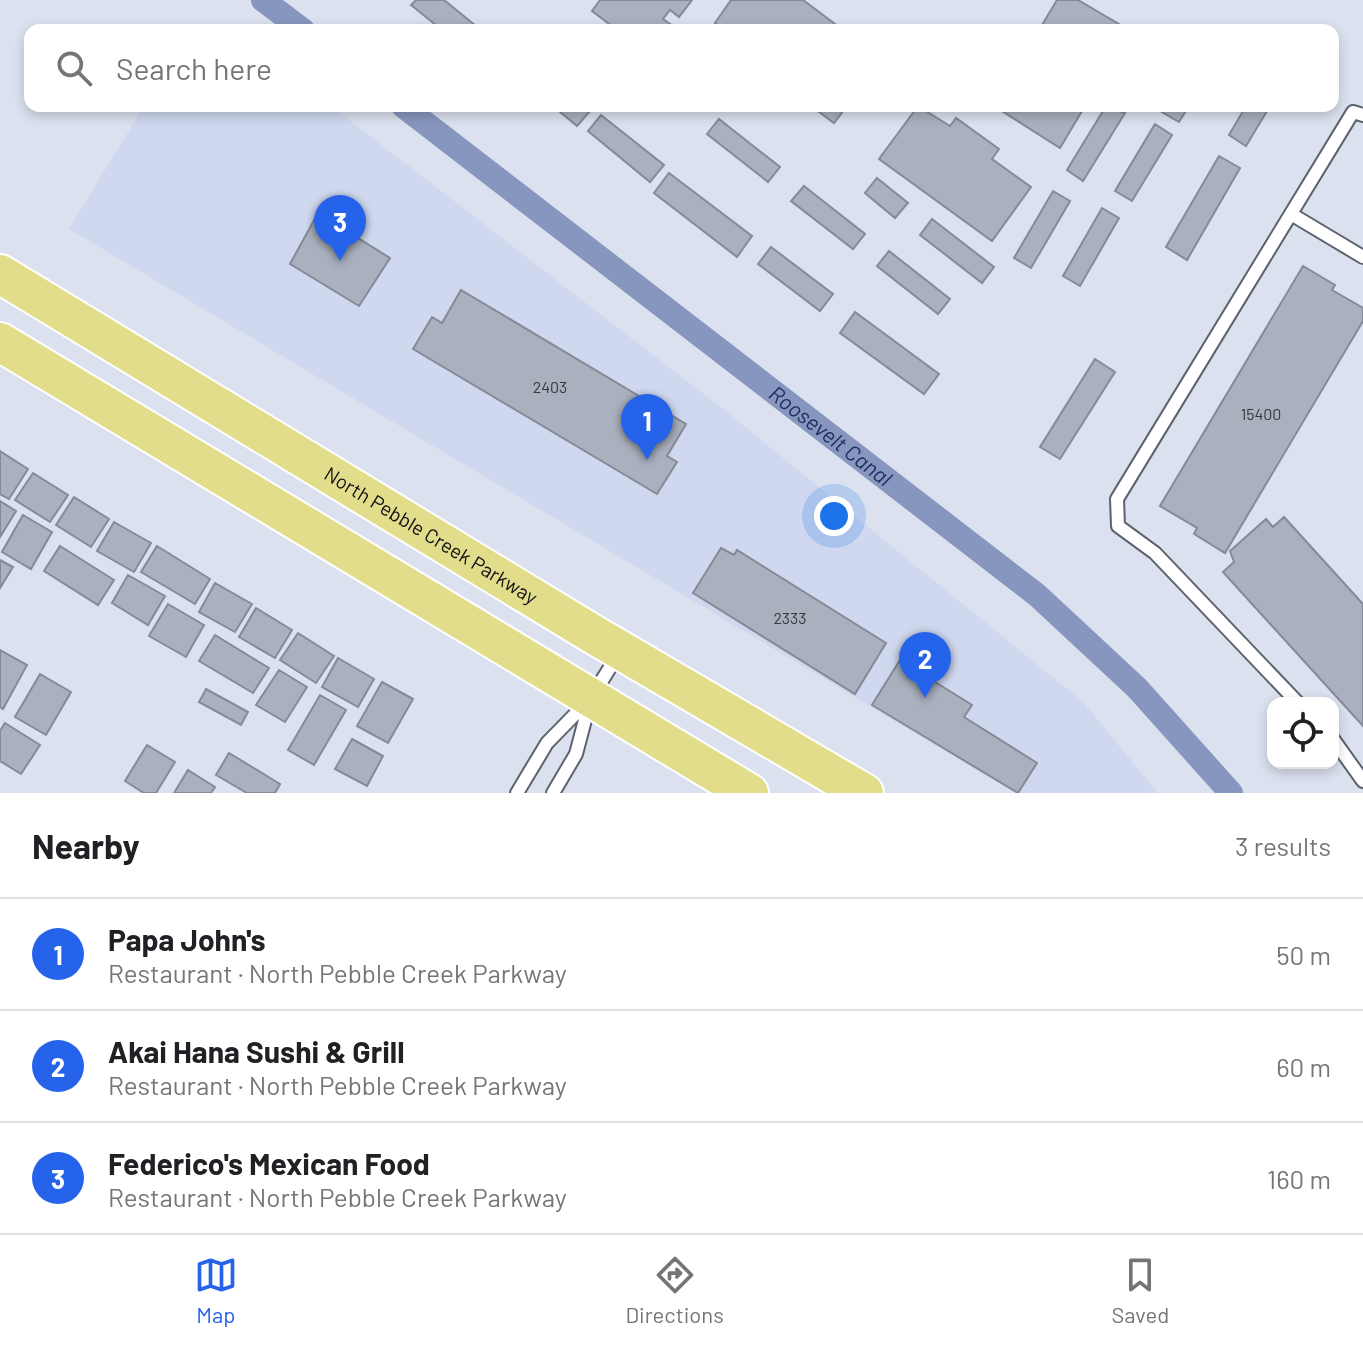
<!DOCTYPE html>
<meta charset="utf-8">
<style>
body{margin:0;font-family:Barlow,sans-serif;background:#f2f2f2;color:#202124}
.controls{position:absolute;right:24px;bottom:24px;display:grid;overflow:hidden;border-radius:16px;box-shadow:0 4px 12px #0003}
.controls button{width:72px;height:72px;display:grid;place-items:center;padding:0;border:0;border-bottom:2px solid #e0e0e0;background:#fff;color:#202124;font:40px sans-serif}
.you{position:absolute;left:834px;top:516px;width:28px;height:28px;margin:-20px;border:6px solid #fff;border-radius:50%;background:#1a73e8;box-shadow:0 0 0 12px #1a73e833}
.badge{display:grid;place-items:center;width:52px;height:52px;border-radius:50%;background:#2563eb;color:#fff;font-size:26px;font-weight:700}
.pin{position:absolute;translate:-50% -66px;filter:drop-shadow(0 2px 4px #0008)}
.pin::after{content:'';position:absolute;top:42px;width:28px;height:24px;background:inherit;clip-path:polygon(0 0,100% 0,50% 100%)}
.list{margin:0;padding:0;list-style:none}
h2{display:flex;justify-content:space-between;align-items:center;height:104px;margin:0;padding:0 32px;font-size:34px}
h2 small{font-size:26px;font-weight:400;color:#757577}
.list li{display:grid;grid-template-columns:52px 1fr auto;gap:24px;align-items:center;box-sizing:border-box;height:112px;padding:0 32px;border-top:2px solid #e0e0e0}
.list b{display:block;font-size:30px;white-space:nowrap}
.list p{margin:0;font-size:26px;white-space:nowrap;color:#757577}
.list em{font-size:26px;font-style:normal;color:#757577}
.icon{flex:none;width:44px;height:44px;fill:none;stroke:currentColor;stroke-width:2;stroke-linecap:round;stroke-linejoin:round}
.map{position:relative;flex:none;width:1363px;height:793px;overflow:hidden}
.search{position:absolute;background:#fff;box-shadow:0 4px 12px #0003;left:24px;right:24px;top:24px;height:88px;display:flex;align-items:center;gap:20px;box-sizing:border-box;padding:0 28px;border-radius:16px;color:#757577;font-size:30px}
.sheet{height:440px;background:#fff}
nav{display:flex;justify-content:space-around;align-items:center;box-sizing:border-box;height:112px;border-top:2px solid #e0e0e0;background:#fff;font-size:22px;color:#757577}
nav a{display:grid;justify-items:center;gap:4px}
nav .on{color:#2563eb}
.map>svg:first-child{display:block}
</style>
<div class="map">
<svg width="1363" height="793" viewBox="0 0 1363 793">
<rect width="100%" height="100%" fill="#dbe1ef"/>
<!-- built -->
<path fill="#cfd8ee" d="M144,106h187l392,303 360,293 75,91h-142l-947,-564z"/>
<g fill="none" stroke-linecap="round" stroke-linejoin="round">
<!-- canal -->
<g stroke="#8796be" stroke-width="24">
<path d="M263,0l40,30"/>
<path id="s1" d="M403,106l634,489 100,93 94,105"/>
</g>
</g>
<!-- building -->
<path fill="#aab0be" stroke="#848a97" stroke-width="2" d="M416,0h28l37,30h-39l-31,-25z
M600,0h92l-13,17 -9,-7 -7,9 10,7 -3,4h-53l-25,-19z
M731,0h72l40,30h-119l-9,-7z
M1057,0h21l51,30h-90z
M553,106h32l5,5 -13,15z
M811,106h36l-13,17z
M918,106l32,20 6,-8 43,31 -7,10 39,28 -39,54 -113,-82z
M994,106h91l-25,42z
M1106,106l19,7 -42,68 -16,-11z
M1165,106h24l-10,16 -17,-10z
M1246,106h24l-24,40 -17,-11z
M601,115l63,50 -14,17 -62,-51z
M719,119l61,48 -12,15 -61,-48z
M1155,124l17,11 -40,66 -17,-10z
M1219,156l21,12 -53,92 -21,-13z
M669,173l83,63 -15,21 -83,-64z
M877,178l31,25 -13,15 -30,-25z
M804,186l61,48 -12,15 -62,-48z
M1053,191l17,10 -39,67 -17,-10z
M1102,208l17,10 -39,68 -17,-10z
M318,213l72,45 -31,48 -69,-42z
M932,219l62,48 -12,16 -62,-48z
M771,247l62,47 -13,17 -62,-47z
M889,251l61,48 -12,15 -61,-48z
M1303,266l32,19 -3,5 31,18v13l-138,232 -31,-19 3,-6 -37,-22z
M461,290l225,134 -19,32 10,6 -20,32 -244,-145 19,-32 10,6z
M855,312l84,62 -15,20 -84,-61z
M1095,359l20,13 -55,87 -20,-12z
M0,451l28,18 -19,30 -9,-5z
M33,473l35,22 -18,27 -35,-22z
M74,497l35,22 -18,28 -35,-22z
M0,501l16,10 -16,26z
M23,515l29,17 -21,37 -29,-17z
M1284,517l79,87v122l-140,-154 11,-10 -4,-11 36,-32 7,8z
M114,522l37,21 -17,29 -37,-21z
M60,546l54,34 -16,25 -54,-34z
M157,546l53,33 -15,25 -54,-32z
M721,548l13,7 3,-5 149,93 -31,51 -162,-101z
M0,560l13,7 -13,21z
M128,575l37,21 -17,29 -36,-22z
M215,583l37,21 -17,28 -36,-20z
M168,604l36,21 -18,32 -37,-21z
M256,608l36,22 -17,28 -36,-21z
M298,633l36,23 -18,27 -36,-23z
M215,635l54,33 -16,25 -54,-32z
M0,650l27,15 -24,44 -3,-2z
M338,658l36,21 -16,28 -36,-20z
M900,660l72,45 -8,12 73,46 -19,30 -146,-88z
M279,670l28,17 -22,35 -29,-17z
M40,674l31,18 -25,43 -31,-18z
M382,682l31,17 -25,44 -31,-17z
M206,689l42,23 -7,13 -42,-23z
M320,695l26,15 -32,55 -26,-15z
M5,723l35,22 -19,29 -21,-13v-30z
M352,739l31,17 -16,30 -32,-17z
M147,745l28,17 -19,31h-12l-19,-12z
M229,753l51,31 -5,9h-28l-31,-18z
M188,770l27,17 -4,6h-37z"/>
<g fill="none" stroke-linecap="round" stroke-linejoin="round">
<defs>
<path id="service" d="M1291,214l72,43
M1298,703l-143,-150 -37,-27 -1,-27 236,-387 10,3
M1333,739l30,42
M517,793l30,-50 44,-45 28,-45
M553,793l23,-39 14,-53"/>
<g id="primary">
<path id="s2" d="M0,274l591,359 273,160"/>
<path d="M0,342l749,451"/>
</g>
</defs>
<!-- service casing -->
<use href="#service" stroke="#5d626f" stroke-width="16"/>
<!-- primary casing -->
<use href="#primary" stroke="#fff" stroke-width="42"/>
<!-- service -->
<use href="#service" stroke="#fff" stroke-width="12"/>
<!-- primary -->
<use href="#primary" stroke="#e2dd8b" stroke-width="38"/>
</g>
<g text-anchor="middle" stroke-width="6" stroke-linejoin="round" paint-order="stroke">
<!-- number labels -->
<g font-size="16" fill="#363940">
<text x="550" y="393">2403</text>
<text x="1261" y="420">15400</text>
<text x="790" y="624">2333</text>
</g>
<!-- street labels -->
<g font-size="20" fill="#0f1116" stroke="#fff">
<text dy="7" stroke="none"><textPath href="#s2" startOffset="504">North Pebble Creek Parkway</textPath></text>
</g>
<!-- water labels -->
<g font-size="22" font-style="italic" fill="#1e2d5f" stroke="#fff">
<text dy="8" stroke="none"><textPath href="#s1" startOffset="540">Roosevelt Canal</textPath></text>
</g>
</g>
</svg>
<div class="controls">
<button><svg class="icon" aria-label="locate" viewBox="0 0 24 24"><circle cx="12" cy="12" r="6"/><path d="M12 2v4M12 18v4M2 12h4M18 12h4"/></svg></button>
</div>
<div class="you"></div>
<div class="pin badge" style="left:647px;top:460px">1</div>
<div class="pin badge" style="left:925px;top:698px">2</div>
<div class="pin badge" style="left:340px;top:261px">3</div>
<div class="search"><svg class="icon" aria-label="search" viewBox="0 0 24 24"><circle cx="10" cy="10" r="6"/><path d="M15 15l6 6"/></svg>Search here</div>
</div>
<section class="sheet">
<h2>Nearby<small>3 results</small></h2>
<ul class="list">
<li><span class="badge">1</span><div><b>Papa John's</b><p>Restaurant · North Pebble Creek Parkway</p></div><em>50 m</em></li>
<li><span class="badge">2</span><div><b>Akai Hana Sushi &amp; Grill</b><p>Restaurant · North Pebble Creek Parkway</p></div><em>60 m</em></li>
<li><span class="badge">3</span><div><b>Federico's Mexican Food</b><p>Restaurant · North Pebble Creek Parkway</p></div><em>160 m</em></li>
</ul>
</section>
<nav>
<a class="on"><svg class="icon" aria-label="map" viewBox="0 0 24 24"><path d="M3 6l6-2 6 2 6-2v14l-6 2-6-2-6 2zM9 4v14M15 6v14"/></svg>Map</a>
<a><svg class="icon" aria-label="directions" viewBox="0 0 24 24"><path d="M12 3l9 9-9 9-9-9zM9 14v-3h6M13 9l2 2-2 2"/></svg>Directions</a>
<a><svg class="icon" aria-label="saved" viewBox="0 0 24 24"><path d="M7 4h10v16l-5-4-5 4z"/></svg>Saved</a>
</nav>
